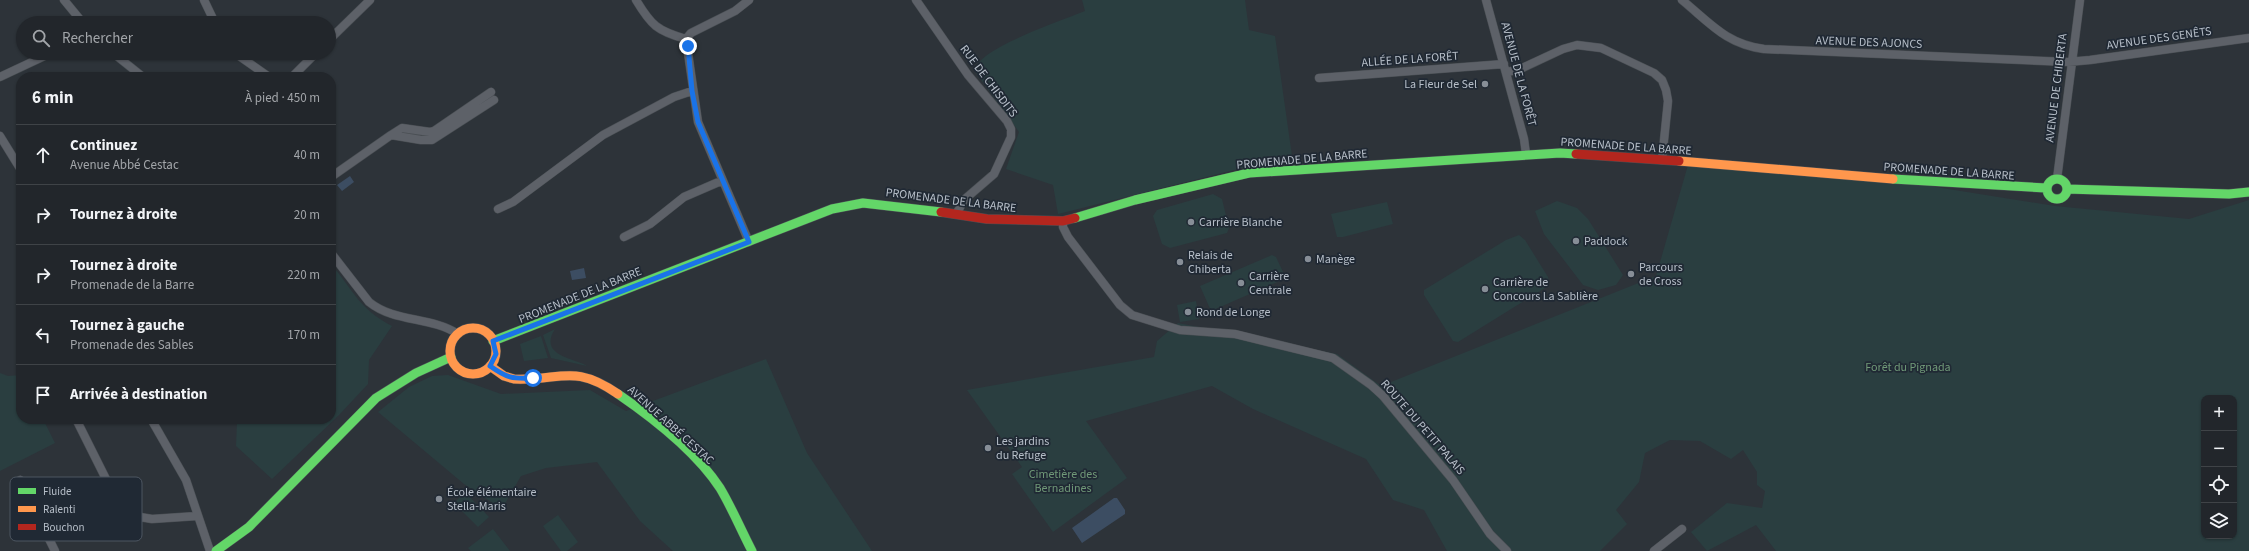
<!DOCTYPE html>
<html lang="fr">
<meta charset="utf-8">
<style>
body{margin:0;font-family:"Source Sans 3",sans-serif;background:#2a2e33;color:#f1f3f6}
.controls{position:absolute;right:12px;bottom:12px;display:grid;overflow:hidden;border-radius:8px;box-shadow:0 1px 3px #0004}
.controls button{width:36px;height:36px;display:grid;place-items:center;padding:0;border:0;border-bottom:1px solid #3f4347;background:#22262b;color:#f1f3f6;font:20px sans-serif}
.stop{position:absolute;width:12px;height:12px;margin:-9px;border:3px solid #1a73e8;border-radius:50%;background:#fff}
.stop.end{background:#1a73e8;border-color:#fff;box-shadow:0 1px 4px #0008}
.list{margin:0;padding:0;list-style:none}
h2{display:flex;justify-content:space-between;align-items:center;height:52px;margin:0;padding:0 16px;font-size:17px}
h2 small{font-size:13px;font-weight:400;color:#a2a5a9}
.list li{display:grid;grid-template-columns:26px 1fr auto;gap:12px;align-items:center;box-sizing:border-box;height:60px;padding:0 16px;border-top:1px solid #3f4347}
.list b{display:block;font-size:15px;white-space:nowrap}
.list p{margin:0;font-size:13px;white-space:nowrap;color:#a2a5a9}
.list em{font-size:13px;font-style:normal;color:#a2a5a9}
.icon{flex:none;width:22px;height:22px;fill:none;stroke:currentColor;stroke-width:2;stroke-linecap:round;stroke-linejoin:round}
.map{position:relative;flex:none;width:2249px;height:551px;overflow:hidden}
.search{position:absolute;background:#22262b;box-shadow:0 1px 3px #0004;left:16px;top:16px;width:320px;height:44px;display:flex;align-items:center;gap:10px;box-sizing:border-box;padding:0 14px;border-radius:22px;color:#a2a5a9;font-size:15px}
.panel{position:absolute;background:#22262b;box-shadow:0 1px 3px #0004;left:16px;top:72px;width:320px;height:352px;border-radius:16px}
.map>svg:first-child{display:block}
</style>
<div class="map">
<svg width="2249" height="551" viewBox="0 0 2249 551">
<rect width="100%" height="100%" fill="#2d3339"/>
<!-- green -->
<path fill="#2a3e40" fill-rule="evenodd" d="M1082,0h163l4,30 26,6 18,127 -43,3 -192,48 -5,-29 -47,-16 13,-37 -45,-62c7,-23 87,-49 111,-59z
M1688,165l179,11 188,30 134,13 60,-19v351h-473l-20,-26 -49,26 -16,-19 36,-29 35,5 3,-17 -8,-6v-13l-14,-22 -12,9 -31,-18 -30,-1 -25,13 -6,29 -23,28 11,14 -27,27h-153l-23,-41 -31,-10 -27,-41 -113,-50 -41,-23 -126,35 41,57 -74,54 -41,-58 10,-7 -55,-77 187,-33 3,-16 21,-18 159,31 44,32 275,-110zM2204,398h30v138h-30z
M1213,194l9,5 7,29 -2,5 -57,15 -8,-4 -9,-28 4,-6z
M1557,201l20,7 11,11 35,56 -7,10 -18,5 -15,-5 -39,-51 -9,-23z
M1387,202l6,22 -50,13h-6l-6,-23z
M1519,235l6,5 23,37 1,6 -4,5 -87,54 -5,-1 -29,-46v-5l82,-50z
M1272,255l4,2 9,19 -3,4 -71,31 -11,-25z
M331,264c23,27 27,44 61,62l-23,34 -1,24 -29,31 -67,64 -36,-33 1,-24 1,-3h93z
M1196,301l3,18 -19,3 -3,-17z
M555,329c-17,27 19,29 32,37l-36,-8 -8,-23z
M541,336l7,22 -24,3 -4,-17z
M766,359l41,94 65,98h-199l-33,-30 -43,-59 -51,6 -25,8 -19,33 -38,-25 -86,-72 31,-25 23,-11 16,-1 53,19 89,-4 36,21z
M0,373l8,3 13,-1v44h22l12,24 -55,28z
M465,492l24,25 -11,10 -24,-24z
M558,515l20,27 -11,9h-6l-18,-25z
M493,529l17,22h-39l-3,-3z"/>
<!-- water -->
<path fill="#3c4d62" d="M350,176l4,6 -12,9 -5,-6z
M584,268l2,10 -14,2 -2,-9z
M1114,498h3l8,12v4l-43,29 -10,-15z"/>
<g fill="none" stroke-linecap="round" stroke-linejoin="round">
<defs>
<path id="street" d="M64,0l19,23
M204,0l11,23
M636,0c15,25 21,31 50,39l12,83 51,120
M916,0l52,75 39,46 4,8v8l-17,37 -29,25 -9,15
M1486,0l38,139 2,15
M1682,0c28,23 44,44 82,49l304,13 22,-2 159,-22
M686,39l5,-6 44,-22 14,-11
M329,40l41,-40
M113,53l30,24
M235,53l34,24
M1506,72l12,-2 45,-21 14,-4 24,3 53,25 8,7 4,10 2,11 -6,59
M0,77l51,-24
M292,77l24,-24
M1319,78l185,-14
M391,135l11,-7 28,4 4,-1 57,-39
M0,136l21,34
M331,177l60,-42 30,5h11l62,-40
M2057,179l23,-179
M498,209l15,-7 90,-67 71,-38 18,-6
M1063,221v6l5,10 52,68 12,10 48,15 55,4 98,24 38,27 12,11 70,84 37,54 17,17
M624,237l26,-13 34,-27 37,-16
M331,253l38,49c26,21 61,14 89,32
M76,419l43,86 21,12 12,2 45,-3
M151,419l35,61 24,71
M20,480l35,71
M1654,551l28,-22"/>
<path id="fast" d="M2047 189a10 10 0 1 1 20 0a10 10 0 1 1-20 0Z
M1893,179l153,9
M2067,189l162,5 20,-2
M1075,218l60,-18 114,-27 311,-20 16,1
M493,341l339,-132 31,-6 78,9
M618,394c35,24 79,59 102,94 12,20 21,42 32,63
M216,551l33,-24 127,-129 40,-25 35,-16"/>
<path id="slow" d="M1679,161l214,18
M450 351a23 23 0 1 1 46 0a23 23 0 1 1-46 0Z
M490,366l14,10 10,3c48,2 59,-16 104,15"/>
<path id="jam" d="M1576,154l103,7
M941,212l46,7 76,2 12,-3"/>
</defs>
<!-- street casing -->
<use href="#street" stroke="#4a4f54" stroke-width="9"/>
<!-- fast casing -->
<use href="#fast" stroke="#4a4f54" stroke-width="10"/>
<!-- slow casing -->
<use href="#slow" stroke="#4a4f54" stroke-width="10"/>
<!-- jam casing -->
<use href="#jam" stroke="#4a4f54" stroke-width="10"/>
<!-- street -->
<use href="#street" stroke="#5d6168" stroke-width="8"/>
<!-- fast -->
<use href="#fast" stroke="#63d668" stroke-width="9"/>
<!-- slow -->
<use href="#slow" stroke="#ff974d" stroke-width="9"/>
<!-- jam -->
<use href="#jam" stroke="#b3261e" stroke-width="9"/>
</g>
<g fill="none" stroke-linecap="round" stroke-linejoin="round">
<!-- route -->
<path stroke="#1a73e8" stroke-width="5" d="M533,378c-21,1 -26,0 -43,-12l6,-12 -3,-13 256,-99 -51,-120 -6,-31 -4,-45"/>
</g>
<!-- markers -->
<g fill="#878e97" stroke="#202934" stroke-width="1.5">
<circle cx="1485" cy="84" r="4"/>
<circle cx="1191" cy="222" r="4"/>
<circle cx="1576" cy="241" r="4"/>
<circle cx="1308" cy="259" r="4"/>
<circle cx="1180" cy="262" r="4"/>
<circle cx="1631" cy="274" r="4"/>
<circle cx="1241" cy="283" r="4"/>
<circle cx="1485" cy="289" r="4"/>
<circle cx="1188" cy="312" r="4"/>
<circle cx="988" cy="448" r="4"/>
<circle cx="439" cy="499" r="4"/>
</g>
<g text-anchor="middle" stroke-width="3.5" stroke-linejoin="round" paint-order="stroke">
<!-- street labels -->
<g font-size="12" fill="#b7bfc9" stroke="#202934">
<text transform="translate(2159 38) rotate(-8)" y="4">AVENUE DES GENÊTS</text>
<text transform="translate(1869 42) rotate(2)" y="4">AVENUE DES AJONCS</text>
<text transform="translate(1410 59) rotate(-4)" y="4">ALLÉE DE LA FORÊT</text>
<text transform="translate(1519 74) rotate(75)" y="4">AVENUE DE LA FORÊT</text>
<text transform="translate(989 81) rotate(53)" y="4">RUE DE CHISDITS</text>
<text transform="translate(2056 88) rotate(-83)" y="4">AVENUE DE CHIBERTA</text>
<text transform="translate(1626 146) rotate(4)" y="4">PROMENADE DE LA BARRE</text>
<text transform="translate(1302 159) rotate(-5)" y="4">PROMENADE DE LA BARRE</text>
<text transform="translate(1949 171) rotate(4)" y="4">PROMENADE DE LA BARRE</text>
<text transform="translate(951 200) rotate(7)" y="4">PROMENADE DE LA BARRE</text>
<text transform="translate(580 295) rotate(-22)" y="4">PROMENADE DE LA BARRE</text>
<text transform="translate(671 425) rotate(42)" y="4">AVENUE ABBÉ CESTAC</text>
<text transform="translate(1423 427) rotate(49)" y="4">ROUTE DU PETIT PALAIS</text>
</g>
<!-- poi labels -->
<g font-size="12" fill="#b7bfc9" stroke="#202934" text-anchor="start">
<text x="1477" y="88" text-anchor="end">La Fleur de Sel</text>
<text x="1199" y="226">Carrière Blanche</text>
<text x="1584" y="245">Paddock</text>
<text x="1188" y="259">Relais de<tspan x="1188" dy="14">Chiberta</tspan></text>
<text x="1316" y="263">Manège</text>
<text x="1639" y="271">Parcours<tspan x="1639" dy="14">de Cross</tspan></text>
<text x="1249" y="280">Carrière<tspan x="1249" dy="14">Centrale</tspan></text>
<text x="1493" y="286">Carrière de<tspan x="1493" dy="14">Concours La Sablière</tspan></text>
<text x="1196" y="316">Rond de Longe</text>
<text x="996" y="445">Les jardins<tspan x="996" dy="14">du Refuge</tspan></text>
<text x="447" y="496">École élémentaire<tspan x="447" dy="14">Stella-Maris</tspan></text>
</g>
<!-- park labels -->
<g font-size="12" fill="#709978" stroke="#202934">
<text x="1908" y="371">Forêt du Pignada</text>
<text x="1063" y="478">Cimetière des<tspan x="1063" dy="14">Bernadines</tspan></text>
</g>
</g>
<!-- legend -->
<rect x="10" y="477" width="132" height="64" rx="6" fill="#202934" stroke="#4d5661" stroke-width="1"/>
<rect x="18" y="488" width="18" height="6" fill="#63d668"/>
<rect x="18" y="506" width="18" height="6" fill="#ff974d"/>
<rect x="18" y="524" width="18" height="6" fill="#b3261e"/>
<g font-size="11" fill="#b7bfc9">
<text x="43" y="495">Fluide</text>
<text x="43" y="513">Ralenti</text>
<text x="43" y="531">Bouchon</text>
</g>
</svg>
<div class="controls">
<button>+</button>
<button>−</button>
<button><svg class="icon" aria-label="locate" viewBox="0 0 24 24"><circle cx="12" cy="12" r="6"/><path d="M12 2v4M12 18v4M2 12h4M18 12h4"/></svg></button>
<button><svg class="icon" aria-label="layers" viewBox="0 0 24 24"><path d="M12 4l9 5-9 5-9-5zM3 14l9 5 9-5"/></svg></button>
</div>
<div class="stop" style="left:533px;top:378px"></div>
<div class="stop end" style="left:688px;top:46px"></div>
<div class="search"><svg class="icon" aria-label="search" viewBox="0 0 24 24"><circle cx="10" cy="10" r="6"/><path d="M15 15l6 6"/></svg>Rechercher</div>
<section class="panel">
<h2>6 min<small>À pied · 450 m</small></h2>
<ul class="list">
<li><svg class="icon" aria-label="ahead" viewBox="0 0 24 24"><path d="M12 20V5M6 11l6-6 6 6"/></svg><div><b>Continuez</b><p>Avenue Abbé Cestac</p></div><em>40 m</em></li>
<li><svg class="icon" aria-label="right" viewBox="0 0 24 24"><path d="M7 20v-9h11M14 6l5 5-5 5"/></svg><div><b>Tournez à droite</b></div><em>20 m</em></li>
<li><svg class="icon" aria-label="right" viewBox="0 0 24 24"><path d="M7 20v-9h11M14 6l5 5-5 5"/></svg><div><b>Tournez à droite</b><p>Promenade de la Barre</p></div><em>220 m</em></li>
<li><svg class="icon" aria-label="left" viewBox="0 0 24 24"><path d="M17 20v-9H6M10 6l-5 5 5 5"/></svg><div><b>Tournez à gauche</b><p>Promenade des Sables</p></div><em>170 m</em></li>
<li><svg class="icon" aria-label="arrive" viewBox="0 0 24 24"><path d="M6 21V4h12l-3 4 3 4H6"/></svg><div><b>Arrivée à destination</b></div></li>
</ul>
</section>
</div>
